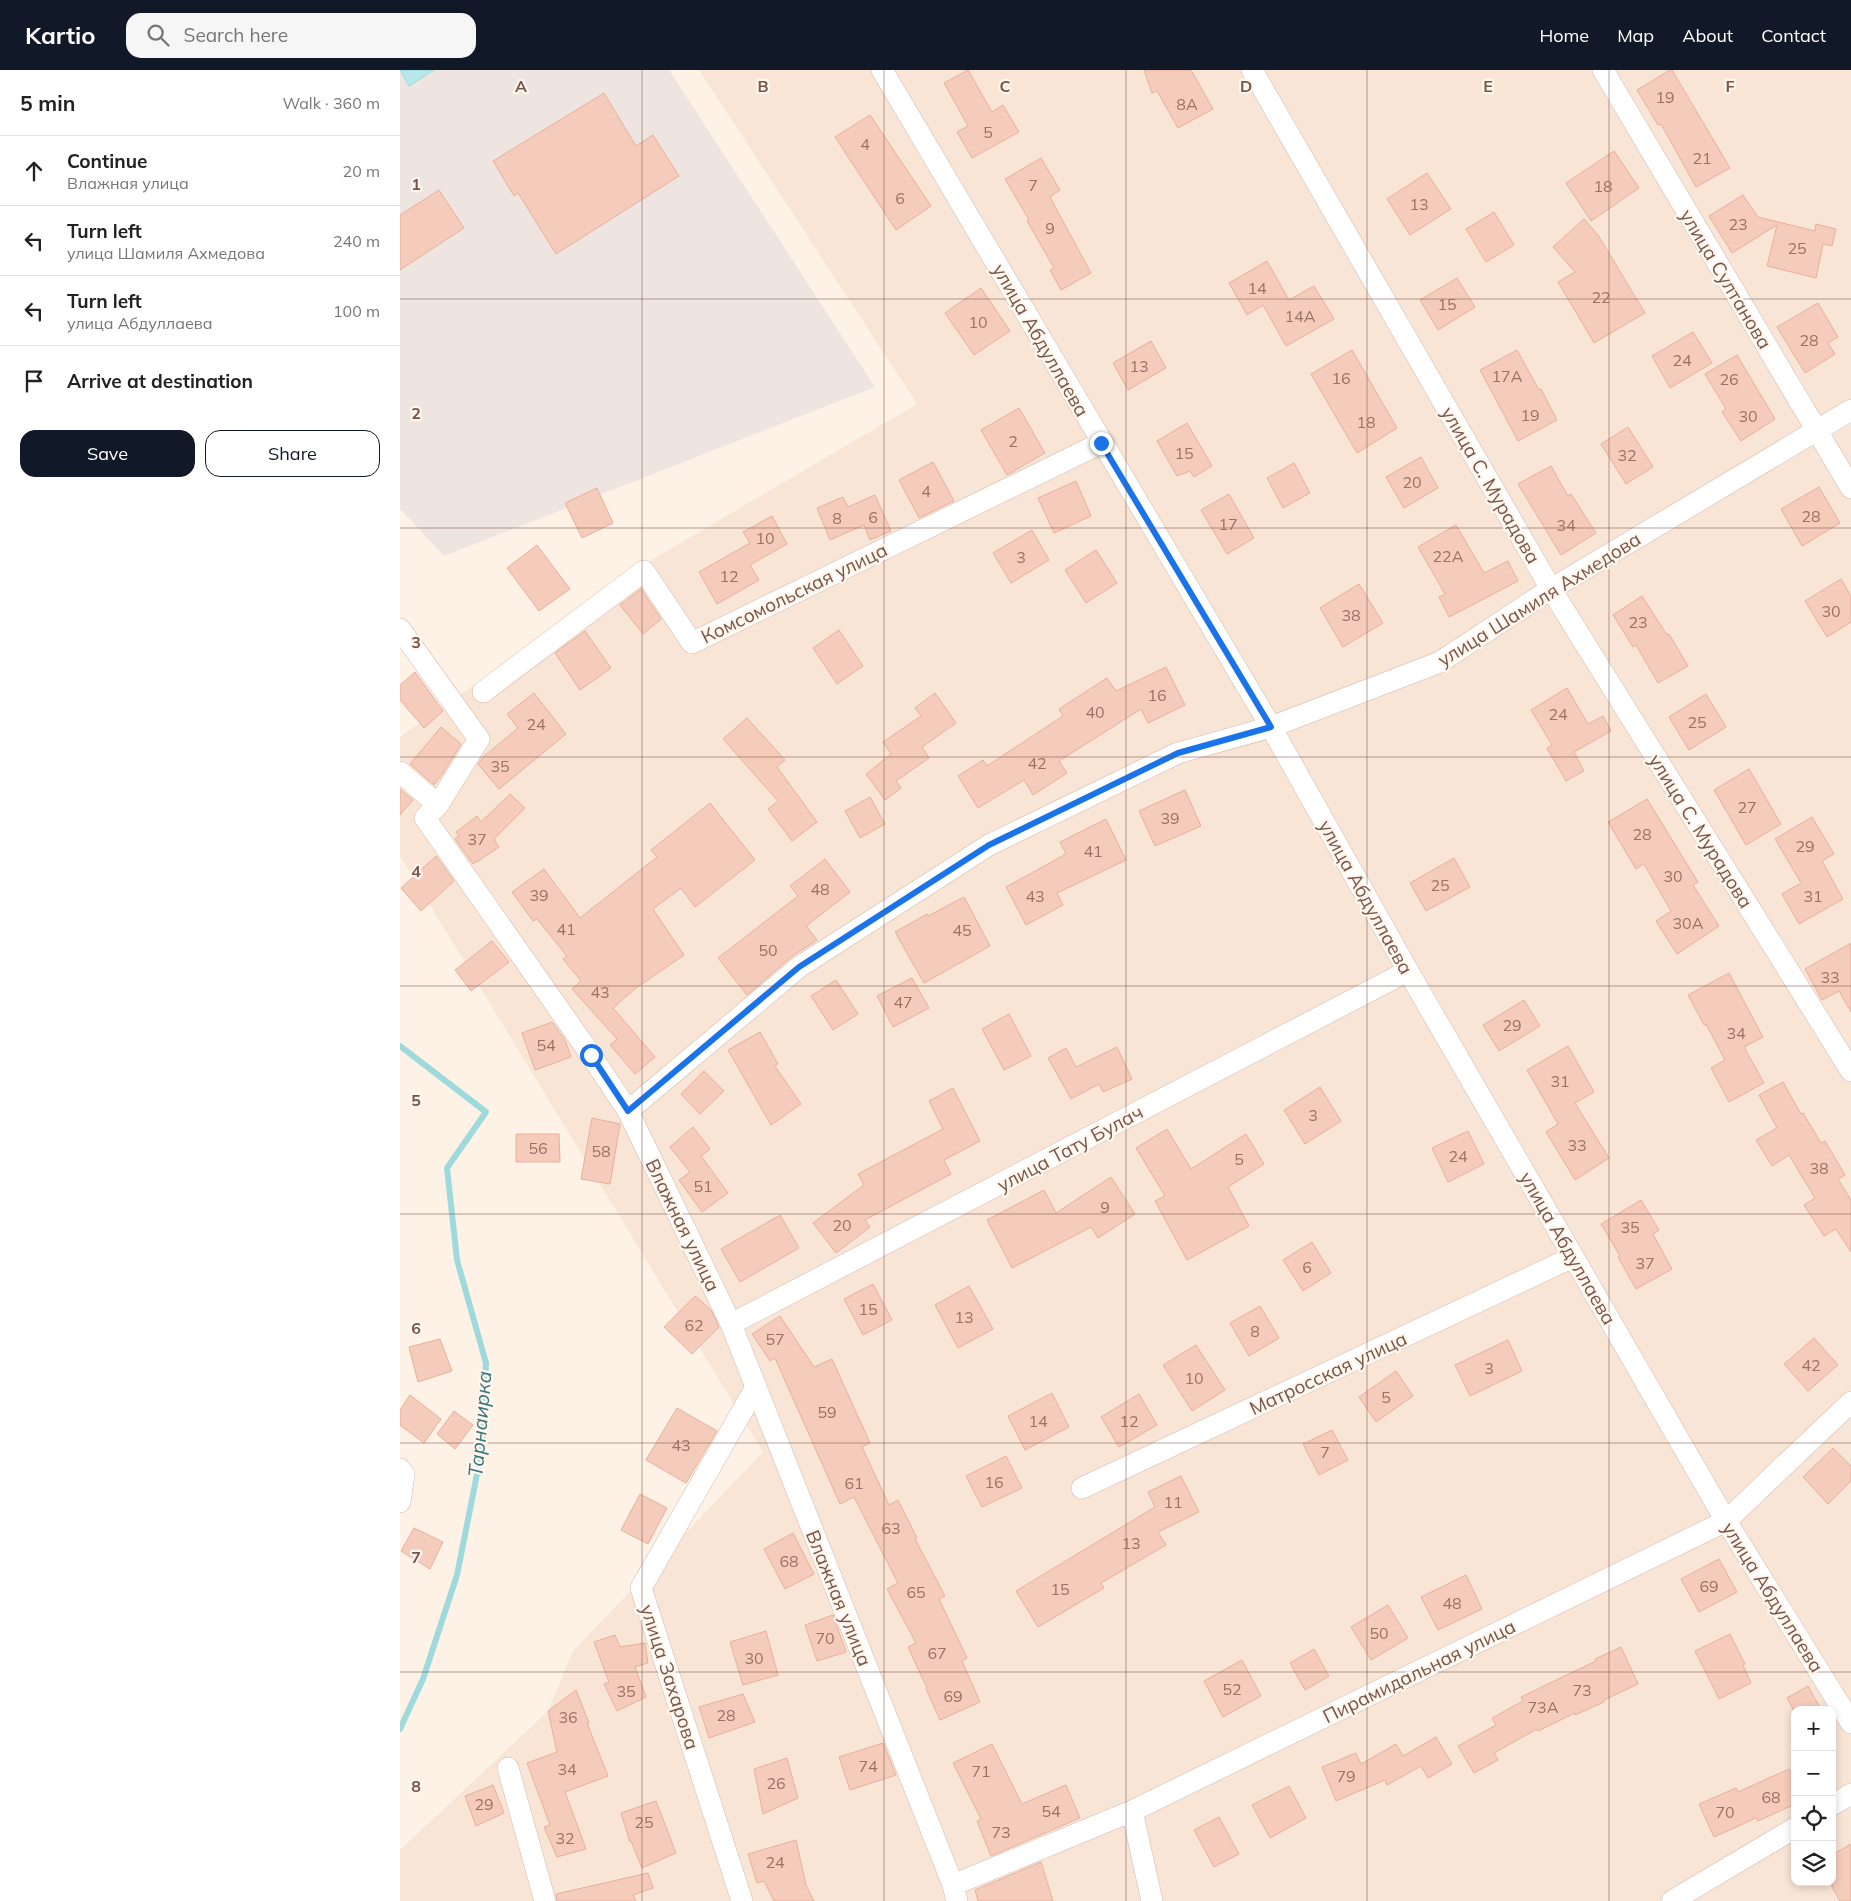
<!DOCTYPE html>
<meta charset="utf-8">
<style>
body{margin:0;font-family:Mulish,sans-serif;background:#f6f6f6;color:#222}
.controls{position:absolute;right:15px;bottom:15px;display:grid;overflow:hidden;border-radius:10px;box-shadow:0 2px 8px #0003}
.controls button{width:45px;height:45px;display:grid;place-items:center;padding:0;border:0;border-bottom:1px solid #e0e0e0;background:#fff;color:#222;font:25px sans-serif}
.stop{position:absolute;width:15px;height:15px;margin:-11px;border:4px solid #1a73e8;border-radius:50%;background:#fff}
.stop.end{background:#1a73e8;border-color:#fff;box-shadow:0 1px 5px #0008}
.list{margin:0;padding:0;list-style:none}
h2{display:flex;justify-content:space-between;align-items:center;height:65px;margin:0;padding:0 20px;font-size:21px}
h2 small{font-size:16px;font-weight:400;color:#767676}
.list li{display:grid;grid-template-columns:32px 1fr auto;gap:15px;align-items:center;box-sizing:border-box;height:70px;padding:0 20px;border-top:1px solid #e0e0e0}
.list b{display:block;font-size:19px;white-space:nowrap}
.list p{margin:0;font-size:16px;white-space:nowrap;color:#767676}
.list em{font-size:16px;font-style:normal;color:#767676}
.actions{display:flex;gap:10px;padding:15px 20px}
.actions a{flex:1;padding:11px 0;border:1px solid #111827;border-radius:15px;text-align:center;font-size:18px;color:#111827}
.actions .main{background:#111827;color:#fff}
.icon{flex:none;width:28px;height:28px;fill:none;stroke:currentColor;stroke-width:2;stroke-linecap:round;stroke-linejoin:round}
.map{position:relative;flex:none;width:1451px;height:1831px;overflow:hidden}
header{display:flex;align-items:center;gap:30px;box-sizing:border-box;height:70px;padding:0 25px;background:#111827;color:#fff}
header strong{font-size:24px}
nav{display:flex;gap:28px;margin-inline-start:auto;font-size:18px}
.search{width:350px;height:45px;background:#f6f6f6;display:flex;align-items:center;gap:12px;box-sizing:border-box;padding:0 18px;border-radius:15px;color:#767676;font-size:19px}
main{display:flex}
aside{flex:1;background:#fff}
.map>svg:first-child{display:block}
</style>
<header>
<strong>Kartio</strong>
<div class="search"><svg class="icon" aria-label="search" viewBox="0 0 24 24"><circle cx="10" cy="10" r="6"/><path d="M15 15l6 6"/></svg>Search here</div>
<nav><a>Home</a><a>Map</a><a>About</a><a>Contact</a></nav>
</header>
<main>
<aside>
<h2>5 min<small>Walk · 360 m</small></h2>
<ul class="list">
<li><svg class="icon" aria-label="ahead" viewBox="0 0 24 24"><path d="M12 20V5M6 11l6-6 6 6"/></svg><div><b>Continue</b><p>Влажная улица</p></div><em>20 m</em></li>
<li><svg class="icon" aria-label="left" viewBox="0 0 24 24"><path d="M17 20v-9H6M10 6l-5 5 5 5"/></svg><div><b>Turn left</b><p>улица Шамиля Ахмедова</p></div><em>240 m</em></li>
<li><svg class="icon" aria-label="left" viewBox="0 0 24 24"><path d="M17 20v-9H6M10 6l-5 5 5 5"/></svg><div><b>Turn left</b><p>улица Абдуллаева</p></div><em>100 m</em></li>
<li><svg class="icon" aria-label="arrive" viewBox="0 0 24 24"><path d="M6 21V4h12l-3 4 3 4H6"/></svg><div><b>Arrive at destination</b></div></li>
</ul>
<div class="actions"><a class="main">Save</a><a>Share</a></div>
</aside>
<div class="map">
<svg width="1451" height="1831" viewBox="0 0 1451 1831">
<rect width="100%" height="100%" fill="#fef2e6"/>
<!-- residential -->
<path fill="#f8e5d6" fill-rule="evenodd" d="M299,0h1152v1831h-1451v-51l148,-139 25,-60 190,-199 -363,-596v-119l253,-178 264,-155zM1395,1640h37v172h-37z"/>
<!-- industrial -->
<path fill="#eee5e0" d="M0,0h269l206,317 -431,169 -44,-47z"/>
<!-- water -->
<path fill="#b8e8e9" stroke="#9ed9dc" d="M0,0h34l-25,16z"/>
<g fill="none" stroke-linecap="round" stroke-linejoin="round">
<!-- stream -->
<path stroke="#9ed9dc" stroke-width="6" d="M0,976l86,66 -39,56 10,92 29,103 -4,86 -25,126 -34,104 -23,50"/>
</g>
<!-- building -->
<path fill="#f5ccbb" stroke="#e9af9a" d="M568,0l24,42 11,-7 16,27 -47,26 -15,-26 11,-6 -24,-43z
M744,0h47l22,39 -35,19 -21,-37 -5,2z
M1270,0h2l58,98 -34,19 -35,-63 -3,1 -21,-35z
M204,23l32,53 17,-11 26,41 -123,78 -38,-61 -4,3 -21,-35z
M470,45l61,91 -35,24 -61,-93z
M1214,81l25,37 -48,33 -25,-38z
M641,88l19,32 -10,7 41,76 -30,17 -11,-20 4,-2 -27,-47 2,-1 -24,-41z
M1027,103l24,36 -41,26 -23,-36z
M39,120l25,38 -64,42v-55z
M1343,125l15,22 57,14 1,-7 20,5 -4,17 -9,-2 -7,34 -49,-12 10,-41 -45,28 -23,-37z
M1094,142l20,33 -28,17 -20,-33z
M1184,149l14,16 47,78 -51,30 -36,-61 17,-10 -22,-25z
M867,191l22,39 25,-14 20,33 -48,27 -23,-41 -16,10 -18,-32z
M1057,208l18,29 -37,23 -18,-30z
M581,218l29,43 -36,24 -29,-42z
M1418,233l20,34 -10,6 7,11 -30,19 -28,-46z
M1293,262l19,31 -42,25 -18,-32z
M751,271l15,27 -38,22 -15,-27z
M952,280l45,78 -40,25 -46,-79z
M1117,280l22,40 2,-1 16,31 -39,21 -38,-71z
M1337,285l38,64 -34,22 -19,-29 4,-3 -21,-35z
M619,338l26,45 -38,22 -26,-45z
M787,353l25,43 -18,11 -4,-6 -13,5 -20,-35z
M1228,357l25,40 -27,17 -25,-40z
M1021,387l17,31 -34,20 -18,-31z
M533,392l21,39 -35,17 -20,-38z
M894,393l16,30 -27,15 -16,-30z
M1151,396l17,30 3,-2 25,39 -35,22 -43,-71z
M676,411l15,35 -37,17 -16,-35z
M1419,417l21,36 -38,23 -21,-37z
M197,418l16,35 -31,15 -17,-35z
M829,424l25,44 -27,16 -26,-44z
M475,425l16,36 -21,9 -6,-15 -34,15 -13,-32 26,-11 5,10z
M372,446l15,28 -37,21 9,15 -42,24 -18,-32 51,-29 -7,-11z
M1056,455l28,48 24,-12 10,20 -69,36 -10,-20 6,-3 -27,-47z
M632,460l17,30 -38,23 -18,-30z
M137,475l33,44 -31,22 -32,-43z
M696,480l21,33 -31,20 -21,-33z
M1441,509l10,17v26l-24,15 -22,-36z
M959,514l24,39 -40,24 -23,-39z
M241,519l20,30 -18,15 -23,-29z
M1242,526l25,39 2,-1 19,32 -30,17 -22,-38 -3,2 -20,-32z
M439,560l24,36 -26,18 -24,-36z
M185,561l26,37 -31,22 -25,-37z
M766,597l19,38 -37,18 -7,-14 -82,52 8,12 -34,22 -9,-15 -46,28 -20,-32 25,-16 4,6 76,-50 -4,-7 48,-31 9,13z
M15,602l28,39 -19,17 -24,-28v-15z
M1167,618l21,36 15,-8 8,15 -37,21 10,19 -18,10 -19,-33 5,-3 -21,-35z
M134,623l32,41 -67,55 -21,-25 5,-7 35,-29 -11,-14z
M535,623l21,30 -34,24 7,11 -33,23 5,7 -16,12 -19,-26 25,-20 -8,-12 38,-26 -6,-8z
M1306,624l20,33 -37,23 -20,-33z
M347,648l38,42 -8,7 40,55 -25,19 -24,-32 10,-8 -55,-62z
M41,657l20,17 -18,29 -9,12 -24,-21z
M1349,699l32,55 -35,21 -32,-55z
M0,719l13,11 -13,15z
M785,720l16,36 -46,20 -16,-35z
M110,724l15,14 -31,31 5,8 -22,15 -1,-1 -3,3 -18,-25 4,-3 -3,-4 21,-16 4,6z
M470,727l15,27 -25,14 -15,-27z
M1247,729l51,83 -5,3 26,41 -42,28 -21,-33 15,-10 -27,-47 -8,5 -28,-47z
M310,733l45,57 -60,47 -14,-19 -28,21 31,46 -48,33 -23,20 42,49 -20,17 -25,-29 7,-6 -45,-50 9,-8 -18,-22 4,-3 -30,-37 -4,2 -21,-29 32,-23 36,49 77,-61 -6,-7z
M1412,747l22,37 -12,7 21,38 -44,25 -17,-30 19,-11 -26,-44z
M706,749l20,41 -69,33 6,12 -37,20 -20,-38 60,-33 -6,-12z
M36,786l18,25 -33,30 -20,-23z
M1054,788l16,29 -44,24 -16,-28z
M425,789l25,33 -44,34 11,14 -26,17 -44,38 -29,-37 80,-62 -8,-10z
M564,827l26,49 -66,37 -29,-51 32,-18 1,2z
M92,871l17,21 -38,29 -16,-21z
M1451,873v69l-12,-21 -17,9 -17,-31z
M1329,903l34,64 -19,10 20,36 -35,19 -18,-34 14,-8 -19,-36 -2,1 -16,-30z
M512,908l17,30 -36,19 -16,-31z
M436,910l22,34 -25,16 -22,-34z
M1124,930l16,26 -41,25 -16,-26z
M609,944l22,42 -27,14 -22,-41z
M152,952l13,18 6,17 -36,13 -13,-37z
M360,962l18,32 -3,2 26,38 -30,21 -43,-75z
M1168,976l26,46 -19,11 34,55 -34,22 -29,-48 12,-8 -31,-54z
M717,977l15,32 -29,13 -4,-8 -28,15 -23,-41 18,-10 10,19z
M304,1001l20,20 -24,23 -19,-20z
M1383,1012l18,32 2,-1 18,30 4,-2 20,34 -7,4 13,21v52l-15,-23 -12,7 -20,-31 11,-7 -26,-43 -17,11 -16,-26 21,-12 -18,-33z
M920,1017l21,34 -36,23 -21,-34z
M553,1018l27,53 -36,19 7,14 -86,46 5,7 -34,26 -23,-30 51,-38 -6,-11 85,-45 -14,-28z
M192,1048l28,6 -10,60 -29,-5z
M293,1057l17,22 -9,7 27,37 -26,19 -23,-32 11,-8 -20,-25z
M767,1059l24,40 55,-35 18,30 -36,23 21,39 -62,34 -32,-59 10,-5 -29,-48z
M1068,1061l16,33 -36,18 -16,-34z
M116,1064h43l1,28h-44z
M711,1107l24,37 -37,24 -7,-11 -79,41 -25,-48 57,-30 12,23z
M1241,1130l18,30 -6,4 19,35 -36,20 -18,-32 2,-1 -19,-32z
M380,1145l19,33 -59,34 -19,-33z
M912,1172l19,31 -28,18 -20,-31z
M473,1214l19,36 -29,15 -19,-36z
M569,1216l24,43 -35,19 -23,-43z
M295,1226l16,14 8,17 -27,27 -28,-27z
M860,1236l19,32 -30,18 -19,-33z
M380,1246l34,51 18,-8 38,84 -8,4 27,58 9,-5 19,38 -2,1 30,57 -6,3 28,59 -5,3 18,41 -40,18 -14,-31 1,-1 -19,-41 8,-4 -29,-54 11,-6 -44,-86 -14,7 -65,-146 -5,3 -18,-27z
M1414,1268l24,27 -30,26 -24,-27z
M40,1269l12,32 -34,11 -9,-35z
M1108,1270l14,31 -52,25 -15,-31z
M796,1275l29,45 -33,21 -29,-46z
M996,1301l17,25 -37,26 -17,-25z
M652,1323l17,34 -44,23 -17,-34z
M739,1324l18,31 -38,22 -18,-30z
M10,1325l31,24 -17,24 -24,-18v-15z
M277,1338l40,23 -31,52 -40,-23z
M54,1341l19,14 -18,24 -18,-15z
M932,1360l16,30 -29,15 -16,-31z
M1433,1378l18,18v15l-23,23 -25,-27z
M606,1386l16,32 -40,19 -16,-31z
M781,1406l18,36 -41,20 8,13 -65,38 3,5 -66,39 -22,-36 139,-84 -7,-15z
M240,1424l27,14 -19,36 -27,-14z
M14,1458l29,14 -13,27 -29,-18z
M393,1463l21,41 -29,15 -21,-40z
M1319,1489l18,33 -38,20 -18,-33z
M1066,1505l16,34 -44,21 -17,-33z
M988,1535l20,33 -37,22 -20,-33z
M433,1545l13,37 -29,9 -12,-36z
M366,1561l12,44 -35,10 -13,-43z
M1330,1564l15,30 -2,1 8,18 -32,16 -24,-48z
M215,1565l5,12 25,-4 3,20 -13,4 11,30 -29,14 -13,-27 5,-2 -15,-40z
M1221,1577l17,37 -34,16v2l-29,13v-2l-37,18 -1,-2 -43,24 4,7 -24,13 -16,-27 38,-21 -4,-7 31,-17 -2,-4 75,-36 -1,-2z
M914,1579l15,27 -24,14 -15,-27z
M842,1590l19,36 -38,21 -19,-36z
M1408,1616l13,24h-26v3l-8,-15z
M176,1620l13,33h-2l21,53 -43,16 21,57 -29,8 -13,-30 6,-2 -23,-62 30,-11 -9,-41z
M343,1624l12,28 -46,16 -10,-31z
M1036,1667l16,27 -24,14 -7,-12 -34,19 -2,-5 -49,21 -14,-34 34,-14 5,11 35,-20 7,12z
M483,1673l13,32 -46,15 -11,-33z
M592,1674l30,60 44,-19 14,33 -89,38 -14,-35 4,-2 -28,-56z
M387,1688l11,40 -35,16 -9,-45z
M1389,1699l6,12v23l-37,17 -2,-3 -42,19 -15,-33 37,-16 2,4z
M93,1715l11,28 -28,13 -11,-30z
M889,1716l17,32 -36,20 -18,-33z
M256,1731l20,52 -34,15 -11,-27 -1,1 -9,-29z
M819,1747l20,37 -25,13 -20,-37z
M396,1770l10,45 8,16h-40l-10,-20 -7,2 -9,-29z
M1451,1774v57h-11l-8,-14v-32z
M641,1792l12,39h-75l-3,-11z
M248,1803l5,15 -20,7 3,6h-79l-1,-7z"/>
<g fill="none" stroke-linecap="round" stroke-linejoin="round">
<defs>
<path id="minor" d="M482,0l389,657 137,244 318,550 125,202
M852,0l299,519 300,482
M1203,0l248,418
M0,559l79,110 -41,66 -13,13 166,237 37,56 103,213 222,561 4,16
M83,622l161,-121 48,72 409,-200
M0,702l38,33
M228,1041l171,-144 190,-122 189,-92 93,-26 169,-65 111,-73 300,-179
M331,1254l677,-353
M0,1399l4,5 -4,28
M682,1418l491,-231
M108,1698l37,133
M1432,1735l19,-11
M732,1741l20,90
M553,1815l179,-74 594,-290 125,-119
M342,1831l-101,-313 115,-201
M1272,1831l123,-73"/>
</defs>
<!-- minor casing -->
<use href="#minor" stroke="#d3baad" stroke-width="22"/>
<!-- minor -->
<use href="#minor" stroke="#fff" stroke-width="21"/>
</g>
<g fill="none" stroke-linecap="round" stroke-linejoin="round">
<!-- route -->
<path stroke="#1a73e8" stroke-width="6" d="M191,985l37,56 171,-144 190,-122 189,-92 93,-26 -170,-284"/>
</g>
<!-- grid -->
<path fill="none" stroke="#795448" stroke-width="1" stroke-opacity="0.55" d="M242,0v1831M484,0v1831M726,0v1831M967,0v1831M1209,0v1831M0,229h1451M0,458h1451M0,687h1451M0,916h1451M0,1144h1451M0,1373h1451M0,1602h1451"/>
<g text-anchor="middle" stroke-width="4.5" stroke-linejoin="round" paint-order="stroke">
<!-- number labels -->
<g font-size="16" fill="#987265">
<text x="1265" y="33">19</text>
<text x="787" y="40">8А</text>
<text x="588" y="68">5</text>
<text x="465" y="80">4</text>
<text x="1302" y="94">21</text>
<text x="633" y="121">7</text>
<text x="1203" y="122">18</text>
<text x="500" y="134">6</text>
<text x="1019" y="140">13</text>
<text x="1338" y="160">23</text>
<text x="650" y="164">9</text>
<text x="1397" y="184">25</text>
<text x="857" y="224">14</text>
<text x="1201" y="233">22</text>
<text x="1047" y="240">15</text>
<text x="900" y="252">14А</text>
<text x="578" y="258">10</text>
<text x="1409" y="276">28</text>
<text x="1282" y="296">24</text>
<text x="739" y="302">13</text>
<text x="1107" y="312">17А</text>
<text x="941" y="314">16</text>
<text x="1329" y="315">26</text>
<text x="1130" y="351">19</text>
<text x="1348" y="352">30</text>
<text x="966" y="358">18</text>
<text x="613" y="377">2</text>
<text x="784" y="389">15</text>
<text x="1227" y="391">32</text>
<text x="1012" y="418">20</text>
<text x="526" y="427">4</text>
<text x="1411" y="452">28</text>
<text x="473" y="453">6</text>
<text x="437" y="454">8</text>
<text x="828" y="460">17</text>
<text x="1166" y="461">34</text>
<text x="365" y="474">10</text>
<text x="1048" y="492">22А</text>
<text x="621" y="493">3</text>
<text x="329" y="512">12</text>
<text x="1431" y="547">30</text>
<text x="951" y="551">38</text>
<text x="1238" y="558">23</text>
<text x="757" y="631">16</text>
<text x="695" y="648">40</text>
<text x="1158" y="650">24</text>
<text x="1297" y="658">25</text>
<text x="136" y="660">24</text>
<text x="637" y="699">42</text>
<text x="100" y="702">35</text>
<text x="1347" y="743">27</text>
<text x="770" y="754">39</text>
<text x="1242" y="770">28</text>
<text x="77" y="775">37</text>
<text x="1405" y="782">29</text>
<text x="693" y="787">41</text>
<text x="1273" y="812">30</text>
<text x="1040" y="821">25</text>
<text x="420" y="825">48</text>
<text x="139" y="831">39</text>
<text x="635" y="832">43</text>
<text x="1413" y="832">31</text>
<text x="1288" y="859">30А</text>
<text x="166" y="865">41</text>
<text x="562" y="866">45</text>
<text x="368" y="886">50</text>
<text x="1430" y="913">33</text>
<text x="200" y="928">43</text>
<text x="503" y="938">47</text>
<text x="1112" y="961">29</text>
<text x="1336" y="969">34</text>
<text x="146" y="981">54</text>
<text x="1160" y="1017">31</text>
<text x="913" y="1051">3</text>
<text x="1177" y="1081">33</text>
<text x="138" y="1084">56</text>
<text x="201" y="1087">58</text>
<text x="1058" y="1092">24</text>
<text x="839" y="1095">5</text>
<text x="1419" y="1104">38</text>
<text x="303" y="1122">51</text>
<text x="705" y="1143">9</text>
<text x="442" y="1161">20</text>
<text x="1230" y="1163">35</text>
<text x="1245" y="1199">37</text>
<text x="907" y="1203">6</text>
<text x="468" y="1245">15</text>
<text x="564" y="1253">13</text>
<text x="294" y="1261">62</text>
<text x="855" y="1267">8</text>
<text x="375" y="1275">57</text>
<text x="1411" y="1301">42</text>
<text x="1089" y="1304">3</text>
<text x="794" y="1314">10</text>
<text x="986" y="1333">5</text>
<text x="427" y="1348">59</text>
<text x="638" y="1357">14</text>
<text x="729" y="1357">12</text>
<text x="281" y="1381">43</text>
<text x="925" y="1388">7</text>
<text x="594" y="1418">16</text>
<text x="454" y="1419">61</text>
<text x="773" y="1438">11</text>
<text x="491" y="1464">63</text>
<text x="731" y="1479">13</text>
<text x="389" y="1497">68</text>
<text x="1309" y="1522">69</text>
<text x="660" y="1525">15</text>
<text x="516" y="1528">65</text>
<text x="1052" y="1539">48</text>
<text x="979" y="1569">50</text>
<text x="425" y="1574">70</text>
<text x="537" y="1589">67</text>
<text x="354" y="1594">30</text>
<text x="832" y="1625">52</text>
<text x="1182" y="1626">73</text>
<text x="226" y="1627">35</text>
<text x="553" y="1632">69</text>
<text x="1143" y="1643">73А</text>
<text x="326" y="1651">28</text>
<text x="168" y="1653">36</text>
<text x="468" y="1702">74</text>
<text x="167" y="1705">34</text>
<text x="581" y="1707">71</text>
<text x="946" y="1712">79</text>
<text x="376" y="1719">26</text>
<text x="1371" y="1733">68</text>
<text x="84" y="1740">29</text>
<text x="651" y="1747">54</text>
<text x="1325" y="1748">70</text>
<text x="244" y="1758">25</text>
<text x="601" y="1768">73</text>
<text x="165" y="1774">32</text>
<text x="375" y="1798">24</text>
</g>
<!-- street labels -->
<g font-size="19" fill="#795448" stroke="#fff6ed">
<text transform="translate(1326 209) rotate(59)" y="7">улица Султанова</text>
<text transform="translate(641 270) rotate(60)" y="7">улица Абдуллаева</text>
<text transform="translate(1091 415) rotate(60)" y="7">улица С. Мурадова</text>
<text transform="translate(394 523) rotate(-26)" y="7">Комсомольская улица</text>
<text transform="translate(1139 529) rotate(-32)" y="7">улица Шамиля Ахмедова</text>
<text transform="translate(1301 761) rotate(58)" y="7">улица С. Мурадова</text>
<text transform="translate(966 827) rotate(61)" y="7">улица Абдуллаева</text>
<text transform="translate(670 1078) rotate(-28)" y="7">улица Тату Булач</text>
<text transform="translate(283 1155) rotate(64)" y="7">Влажная улица</text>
<text transform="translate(1168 1178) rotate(60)" y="7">улица Абдуллаева</text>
<text transform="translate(928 1303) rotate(-25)" y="7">Матросская улица</text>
<text transform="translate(1373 1527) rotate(58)" y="7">улица Абдуллаева</text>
<text transform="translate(439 1528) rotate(68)" y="7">Влажная улица</text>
<text transform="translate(1019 1601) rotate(-26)" y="7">Пирамидальная улица</text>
<text transform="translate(270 1607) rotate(72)" y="7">улица Захарова</text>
</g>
<!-- water labels -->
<g font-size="20" font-style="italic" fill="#387478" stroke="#fff6ed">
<text transform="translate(80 1354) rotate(-85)" y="7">Тарнаирка</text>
</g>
</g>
<g font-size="16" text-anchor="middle" font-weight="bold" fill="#795448" stroke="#fff6ed" stroke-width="4.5" stroke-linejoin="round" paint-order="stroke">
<text x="121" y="22">A</text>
<text x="363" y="22">B</text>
<text x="605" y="22">C</text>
<text x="846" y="22">D</text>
<text x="1088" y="22">E</text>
<text x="1330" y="22">F</text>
<text x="16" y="120">1</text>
<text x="16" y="349">2</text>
<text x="16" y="578">3</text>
<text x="16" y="807">4</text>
<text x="16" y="1036">5</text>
<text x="16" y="1264">6</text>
<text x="16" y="1493">7</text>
<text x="16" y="1722">8</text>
</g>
</svg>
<div class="controls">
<button>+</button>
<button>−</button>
<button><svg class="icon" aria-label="locate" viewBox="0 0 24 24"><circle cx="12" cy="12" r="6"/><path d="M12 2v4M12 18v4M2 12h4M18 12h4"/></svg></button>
<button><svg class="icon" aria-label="layers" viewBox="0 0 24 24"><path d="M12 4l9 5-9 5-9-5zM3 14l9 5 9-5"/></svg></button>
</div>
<div class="stop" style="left:191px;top:985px"></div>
<div class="stop end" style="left:701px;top:373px"></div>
</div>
</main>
